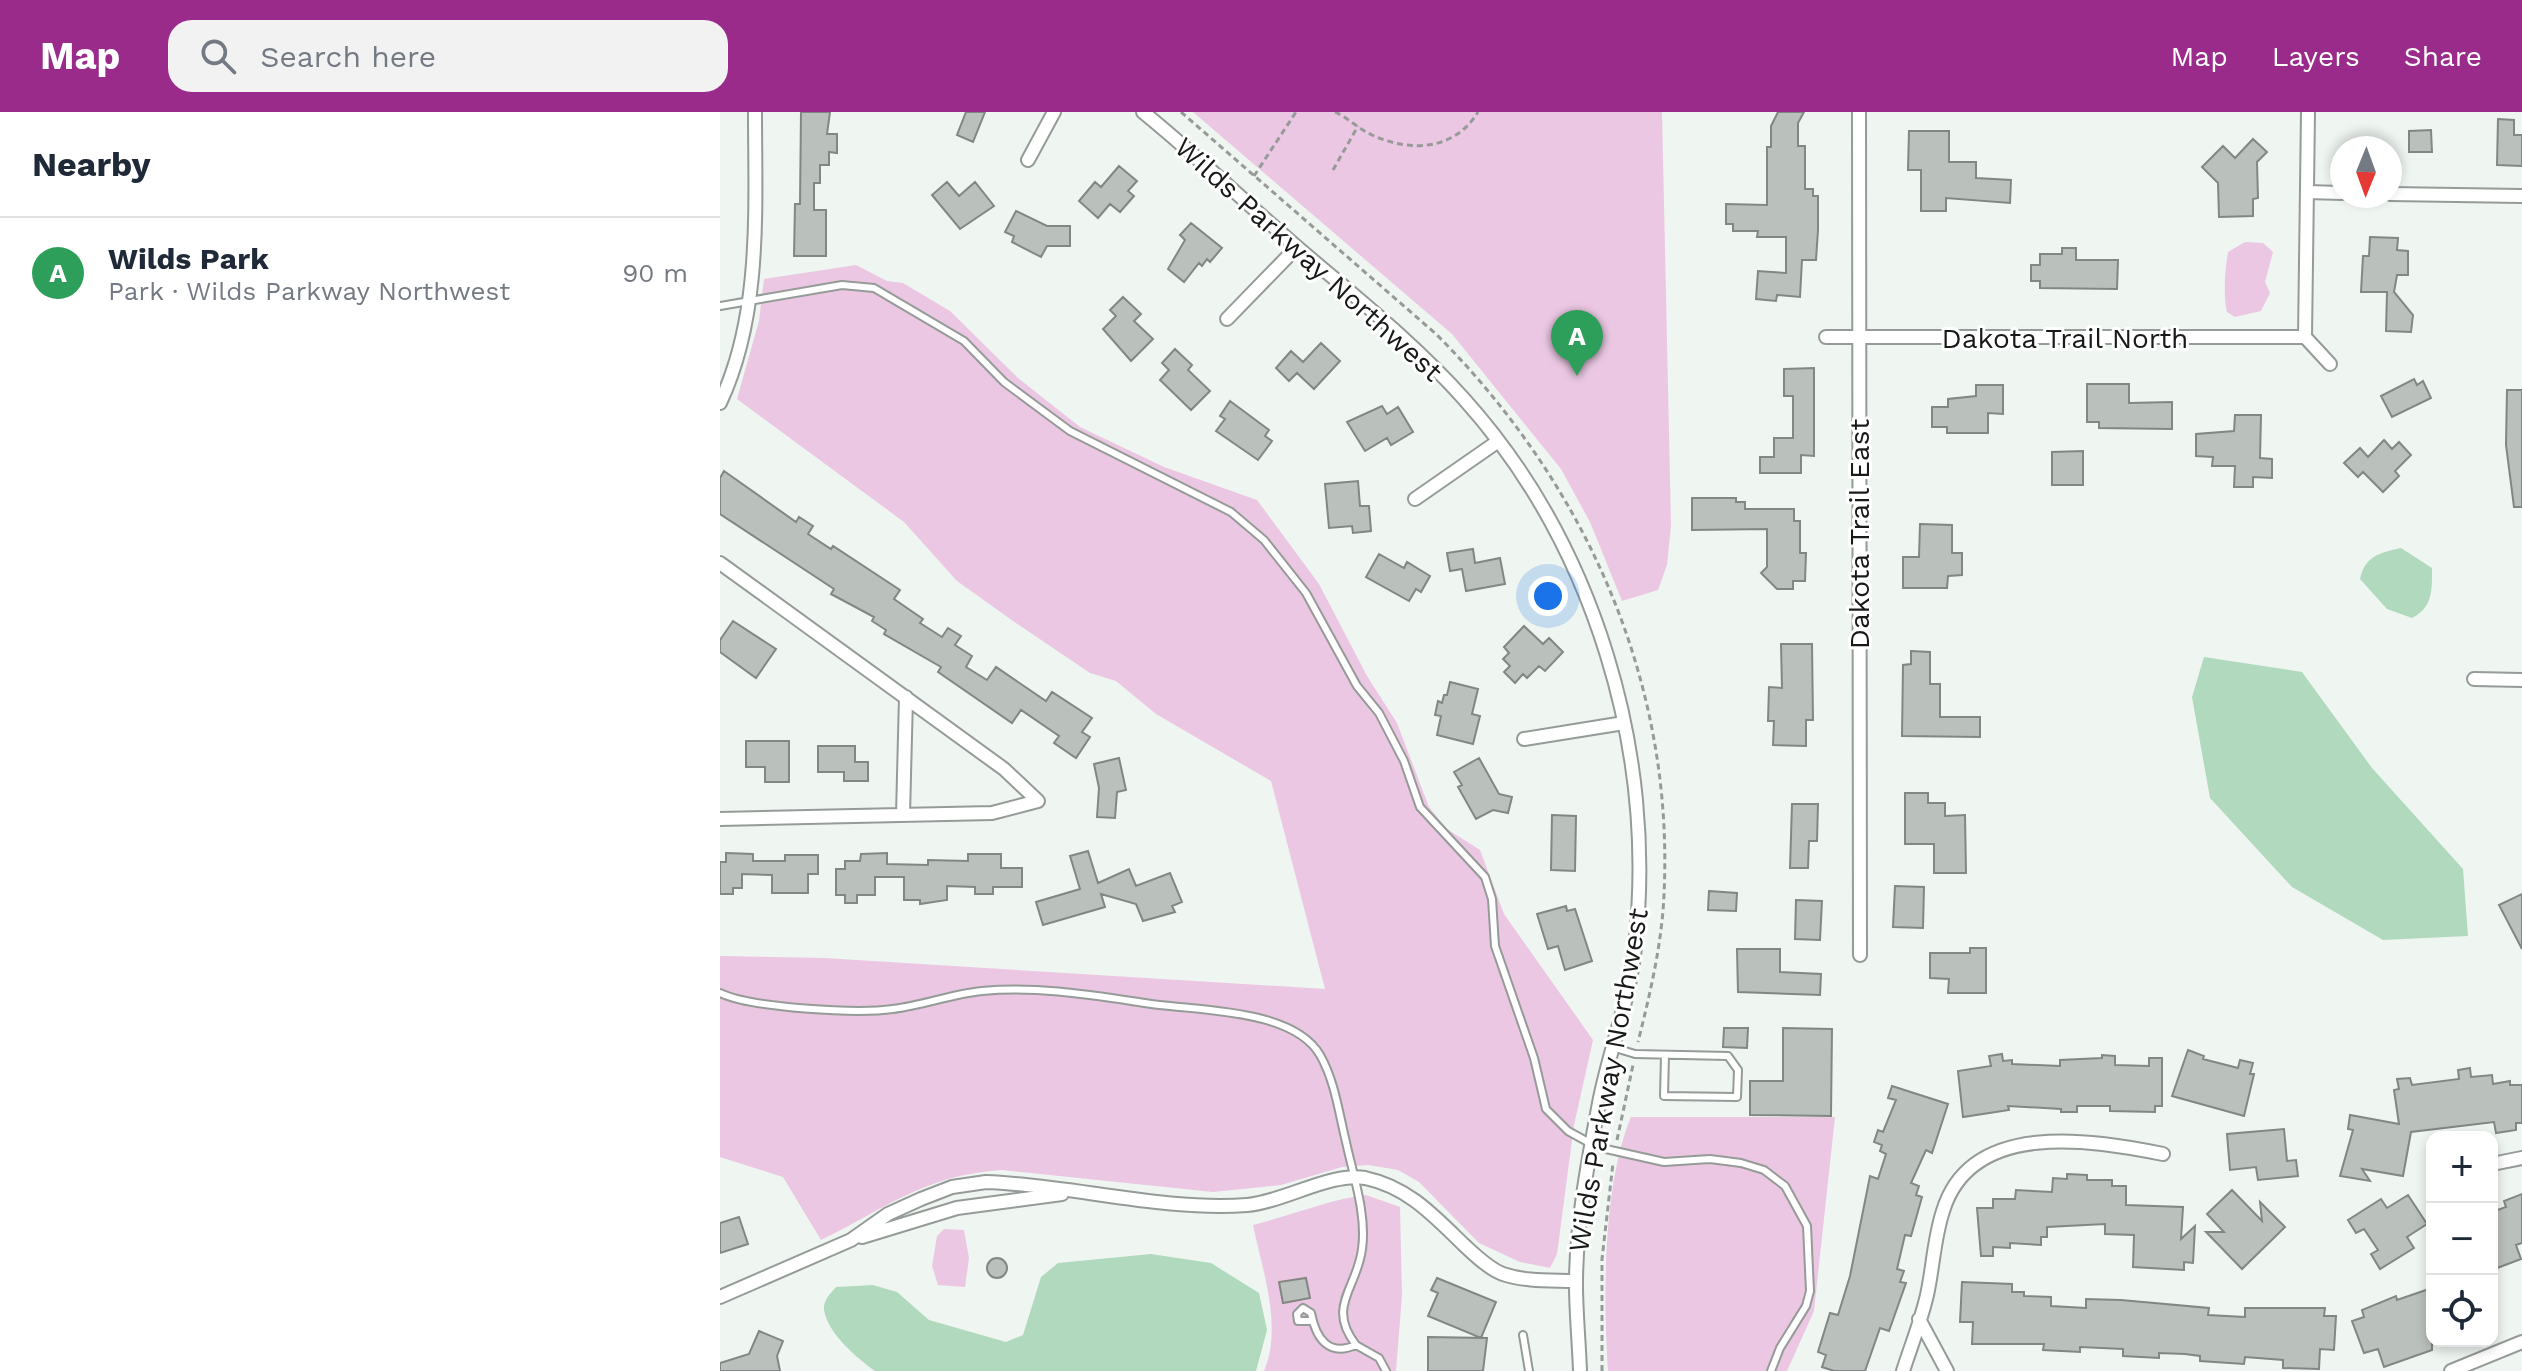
<!DOCTYPE html>
<meta charset="utf-8">
<style>
body{margin:0;font-family:"Work Sans",sans-serif;background:#f2f2f3;color:#1f2937}
.controls{position:absolute;right:24px;bottom:24px;display:grid;overflow:hidden;border-radius:16px;box-shadow:0 4px 12px #0003}
.controls button{width:72px;height:72px;display:grid;place-items:center;padding:0;border:0;border-bottom:2px solid #e0e1e3;background:#fff;color:#1f2937;font:40px sans-serif}
.compass{position:absolute;left:1610px;top:24px;width:72px;height:72px;border-radius:50%;background:#fff;box-shadow:0 4px 12px #0003;rotate:181deg}
.you{position:absolute;left:828px;top:484px;width:28px;height:28px;margin:-20px;border:6px solid #fff;border-radius:50%;background:#1a73e8;box-shadow:0 0 0 12px #1a73e833}
.badge{display:grid;place-items:center;width:52px;height:52px;border-radius:50%;background:#9a2b8b;color:#fff;font-size:26px;font-weight:700}
.pin{position:absolute;translate:-50% -66px;filter:drop-shadow(0 2px 4px #0008)}
.pin::after{content:'';position:absolute;top:42px;width:28px;height:24px;background:inherit;clip-path:polygon(0 0,100% 0,50% 100%)}
.list{margin:0;padding:0;list-style:none}
h2{display:flex;justify-content:space-between;align-items:center;height:104px;margin:0;padding:0 32px;font-size:34px}
h2 small{font-size:26px;font-weight:400;color:#747a83}
.list li{display:grid;grid-template-columns:52px 1fr auto;gap:24px;align-items:center;box-sizing:border-box;height:112px;padding:0 32px;border-top:2px solid #e0e1e3}
.list b{display:block;font-size:30px;white-space:nowrap}
.list p{margin:0;font-size:26px;white-space:nowrap;color:#747a83}
.list em{font-size:26px;font-style:normal;color:#747a83}
.icon{flex:none;width:44px;height:44px;fill:none;stroke:currentColor;stroke-width:2;stroke-linecap:round;stroke-linejoin:round}
.map{position:relative;flex:none;width:1802px;height:1259px;overflow:hidden}
header{display:flex;align-items:center;gap:48px;box-sizing:border-box;height:112px;padding:0 40px;background:#9a2b8b;color:#fff}
header strong{font-size:38px}
nav{display:flex;gap:44px;margin-inline-start:auto;font-size:28px}
.search{width:560px;height:72px;background:#f2f2f3;display:flex;align-items:center;gap:20px;box-sizing:border-box;padding:0 28px;border-radius:24px;color:#747a83;font-size:30px}
main{display:flex}
aside{flex:1;background:#fff}
.map>svg:first-child{display:block}
</style>
<header>
<strong>Map</strong>
<div class="search"><svg class="icon" aria-label="search" viewBox="0 0 24 24"><circle cx="10" cy="10" r="6"/><path d="M15 15l6 6"/></svg>Search here</div>
<nav><a>Map</a><a>Layers</a><a>Share</a></nav>
</header>
<main>
<aside>
<h2>Nearby<small></small></h2>
<ul class="list">
<li><span class="badge" style="background:#2e9e5b">A</span><div><b>Wilds Park</b><p>Park · Wilds Parkway Northwest</p></div><em>90 m</em></li>
</ul>
</aside>
<div class="map">
<svg width="1802" height="1259" viewBox="0 0 1802 1259">
<rect width="100%" height="100%" fill="#eff5f1"/>
<!-- green -->
<path fill="#ebc7e3" d="M473,0h469l9,413 -4,40 -9,25 -36,11 -32,-79 -29,-53 -109,-135z
M1525,130l18,1 10,9 -8,30 5,11 -9,18 -26,6 -8,-5c-4,-15 -2,-43 1,-60z
M136,153l31,16 16,2 47,28 68,67 62,49 84,40 93,33 62,84 48,92 30,47 32,84 18,22 33,21 24,64 89,126 -19,85 -17,129 -7,14 -30,-6 -41,-19 -60,-61 -21,-12 -30,-5 -26,2 -61,18 -68,7 -211,-22c-78,5 -115,38 -181,70l-38,-63 -63,-20v-201l104,2 501,31 -54,-208 -115,-67 -40,-33 -26,-8 -77,-52 -56,-40 -53,-59 -167,-123 22,-78 5,-42z
M911,1005h204l-21,194 -27,60h-179c-5,-73 -5,-187 23,-254z
M646,1083l34,12 2,88 -6,76h-132c19,-44 -2,-102 -11,-146 36,-9 78,-26 113,-30z
M224,1117l20,1 5,28 -4,29 -27,-2 -6,-19 5,-30z"/>
<!-- water -->
<path fill="#b1d9be" d="M1681,436l31,20c0,22 1,39 -20,50l-25,-9 -27,-30c5,-23 19,-26 41,-31z
M1484,545l98,15 70,96 91,101 5,67 -85,4 -91,-53 -82,-89 -18,-101z
M431,1142l60,9 48,30 8,37 -11,41h-381c-18,-13 -47,-37 -51,-61 -1,-10 7,-17 12,-23l37,-2 24,7 32,28 77,22 17,-7 18,-58 17,-14z"/>
<!-- building -->
<path fill="#bac0bc" stroke="#828783" stroke-width="2" d="M81,0h29l-3,22h10v19l-8,-1v13h-9v18h-6v27h12v46h-32l1,-52h5z
M246,0h19l-12,30 -16,-7z
M1058,0h26l-6,11v23h7v43h8v7h5v34l-2,30h-14l-2,37 -23,-2 -1,6 -20,-2 2,-28 28,2v-36h-29l1,-6h-25v-7h-7v-20l41,1v-58h4v-21z
M1778,7l16,1v15h8v31l-25,-1z
M1711,18l1,22h-23v-21z
M1189,19h40v31h27v16l35,2 -1,23 -64,-5v13h-25v-41h-13z
M1533,27l14,13 -10,10 1,36 -5,1v17l-34,1 -1,-34 -16,-16 21,-21 12,12z
M399,54l18,15 -9,10 6,5 -14,16 -10,-8 -12,14 -19,-17 16,-19 6,5z
M227,70l12,14 16,-14 19,24 -34,23 -28,-34z
M296,99l31,15h23v20h-23l-6,11 -29,-15 2,-6 -9,-4z
M471,111l31,25 -12,14 -3,-3 -5,7 -3,-3 -15,19 -16,-13 17,-29 -5,-5z
M1650,125l28,1 -1,12 11,1v24h-11l-3,17 19,23 -2,17 -25,-1 1,-39h-26l2,-36h6z
M1342,136h14v12h42l-1,29 -77,-1v-7h-9v-16h9v-11h22z
M403,185l18,17 -7,7 19,18 -22,22 -28,-32 13,-13 -6,-6z
M601,231l19,18 -26,28 -17,-16 -8,8 -13,-13 15,-17 12,11z
M455,237l17,16 -4,5 22,21 -19,19 -31,-30 9,-10 -7,-7z
M1094,256v88l-13,-1v18h-41v-16h14v-19h19v-42h-9v-27z
M1694,267l3,6 6,-4 8,17 -39,19 -11,-21z
M1367,272h42v19l43,-1v27l-73,-1v-6h-12z
M1256,273h27v29l-15,-1v20h-41v-6h-15v-20h16v-8l28,-3z
M1787,278h15v117h-8l-8,-62z
M510,289l39,29 -4,6 7,5 -14,19 -42,-29 9,-12 -5,-3z
M662,294l5,8 11,-7 15,25 -22,13 -4,-7 -22,13 -18,-29z
M1515,303h26l-1,43 12,1v19l-19,-1v10h-19l1,-21h-23l1,-9 -17,-1v-22l38,-3z
M1664,328l8,9 7,-7 12,13 -16,16 4,5 -16,16 -20,-20 -5,5 -14,-14 16,-15 8,9z
M1363,339v34h-31v-33z
M4,359l72,51 3,-5 14,9 -5,8 23,15 2,-3 67,44 -6,9 29,20 -3,4 22,14 6,-9 13,8 -6,9 17,11 -6,11 21,13 9,-13 50,34 6,-9 40,26 -10,14 8,5 -14,21 -22,-15 5,-7 -38,-26 -9,13 -74,-51 3,-5 -57,-33 2,-4 -14,-9 2,-4 -43,-23 3,-5 -114,-75v-36z
M638,369l2,25h9l2,25 -18,2 -1,-7 -23,2 -4,-44z
M972,386h44v4h9v7h49v12h6v32h6l-1,28h-12v8h-16l-16,-16 6,-6v-38l-75,1z
M1200,412l32,1v28h10v22l-14,1 -1,12h-44v-31h16z
M753,437l2,14 25,-5 5,26 -39,7 -4,-22 -12,2 -3,-18z
M659,442l25,14 3,-6 23,14 -9,16 -5,-3 -7,12 -43,-24z
M13,509l43,28 -20,29 -36,-26v-12z
M804,514l19,18 6,-6 14,14 -18,19 -6,-5 -12,12 -4,-4 -8,9 -11,-11 6,-6 -7,-7 6,-6 -5,-6z
M1061,532h31l1,76h-7v26l-33,-1 1,-24h-6l1,-34 13,1z
M1191,539l19,1v32h10v33h40v20l-78,-1 1,-71 8,-1z
M730,570l28,7 -6,25 8,2 -7,28 -36,-9 4,-19 -6,-1 3,-14 4,2 2,-8h3z
M26,629h43v41h-24v-15h-19z
M98,634h37v16h13v19h-24v-9h-26z
M399,646l7,32 -9,2 -2,26 -18,-1 2,-29 -5,-24z
M759,646l20,36 13,3 -4,16 -15,-3 -17,9 -18,-32 4,-2 -8,-13z
M1185,681h23v10h17v13l20,-1 1,58h-32v-29h-29z
M1072,692h26l-1,37h-8l-1,27h-18z
M832,703l24,1 -1,55 -24,-1z
M368,739l10,32 31,-14 7,17 34,-13 12,29 -10,4 3,6 -32,9 -7,-17 -35,-10 4,13 -62,18 -7,-23 44,-13 -10,-33z
M6,741l27,1v7h32v-6h33v19h-10v19h-36v-18l-30,-1v14h-9v6h-13v-32h6z
M167,741v11l41,1v-5l40,1v-7h33v14h21v19h-29v7h-18v-7l-28,-1v14l-27,4v-4h-16v-23h-29v18h-18v8h-12v-8h-9v-26h9v-8h15l1,-7z
M1175,774l29,1 -1,41 -30,-1z
M989,779l28,2 -1,18 -28,-1z
M1802,782v55l-23,-44z
M1076,788l26,1 -2,39 -25,-1z
M846,794l1,5 8,-2 17,52 -27,9 -7,-24 -10,3 -11,-35z
M1250,836h16v45h-38l1,-14 -19,-1v-25h40z
M1017,837h43v23l41,2 -1,21 -82,-3z
M1004,916h24l-1,20 -24,-1z
M1063,916l49,1 -1,87 -81,-1v-34h33z
M1468,938l16,6 -1,3 35,9 2,-8 13,3 -3,11h4l-10,42 -72,-20z
M1282,942l1,7 9,-1v4l48,2v-6l42,-2v-3l13,1v9l34,1v-8h13v48h-7v6l-45,-1v-5h-33v6h-16v-3l-53,-3 1,4 -46,7 -5,-46 33,-5 -2,-10z
M1750,956l1,9 21,-2 1,9 17,-3v4h12v38h-6v7l-20,3 -2,-11 -83,10 -8,44 -41,-7 8,12 -30,-5 13,-46 -5,-1 2,-14 49,9 -5,-34 5,-1 -2,-10 13,-1 2,7 47,-6 -1,-9z
M1172,974l56,18 -16,49 -6,-3 -15,33 8,3 -3,9 6,2 -11,39 -6,-1 -8,34 7,2 -4,11 6,1 -17,48 -9,-3 -15,43h-31l-12,-4 4,-12 -8,-3 12,-39 8,2 12,-39 20,-100 8,3 8,-25 -6,-3 2,-6 -8,-3 4,-12 5,2 13,-32 -8,-2z
M1564,1017l3,32 9,-1 2,16 -40,4 -2,-13 -26,3 -3,-36z
M1347,1062l20,1v5h25v6h14v19l57,2 -2,32 14,-13 -2,37 -9,-1v8l-51,-3 1,-32 -29,-1v-10l-58,3v10h-6v8l-31,-2v5l-17,-1v9h-12l-4,-48h16v-9h22l1,-9 36,2 1,-14 14,1z
M1512,1078l30,31 -2,-19 25,25 -43,42 -36,-37h18l-17,-18z
M1802,1082v49l-6,2 5,14 -29,11v-58l14,-5 -2,-6z
M1688,1083l19,29 -20,13 7,11 -34,21 -9,-15 7,-4 -14,-21 -8,4 -8,-13 33,-21 6,9z
M19,1105l9,27 -28,9v-30z
M267 1156a10 10 0 1 1 20 0a10 10 0 1 1-20 0Z
M586,1166l4,20 -27,5 -4,-21z
M717,1166l59,24 -15,36 -53,-22 10,-23 -7,-3z
M1242,1170l50,2v8h12v4l27,1v9l35,2v-9l35,1 88,8 -1,7 37,2v-9h80l-1,8h12l-2,34 -14,-1 -1,20 -36,-1v-8l-38,-3 -1,7 -44,-3v-5l-15,-2 -26,-1v5l-36,-2v-7l-43,-2v5l-37,-2 1,-6h-72l1,-22h-13z
M1712,1176v62l-48,17 -6,-18 -14,4 -12,-32 12,-4 -2,-7 34,-14 1,4z
M39,1219l24,10 -6,15 3,15h-60v-8l29,-9z
M708,1225l59,1 -4,33h-55z"/>
<g fill="none" stroke-linecap="round" stroke-linejoin="round">
<defs>
<path id="lane" d="M0,194l122,-21 32,3 90,53 40,41 66,49 161,81 33,28 42,53 51,93 22,27 25,48 16,46 65,70 7,22 3,47 39,112 12,51 22,22 29,16 67,15 46,-3 31,4 23,7 21,16 22,40 3,65 -4,15 -26,42 -9,23
M0,881c31,15 138,21 173,16 31,-4 59,-15 89,-18 56,-5 109,4 163,12 47,8 147,4 175,52 15,26 19,59 26,87 7,33 21,73 16,107 -5,40 -36,57 -6,96 -28,12 -40,-7 -45,-32l-8,-5 -6,6 1,7h15
M892,935l23,7 93,2 10,14 -1,27 -73,-1 1,-41
M803,1223l6,36
M636,1233l23,13 7,13"/>
<path id="street" d="M423,0c53,43 102,90 154,135 57,49 116,95 167,152 131,146 193,354 171,548 -5,52 -26,104 -36,156 -11,58 -23,121 -23,181 0,29 3,58 4,87
M1139,0l1,843
M308,48l26,-48
M1587,80l35,1
M1670,82l132,2
M507,207l70,-72
M1106,225h479
M1585,225l3,-225
M1585,225l25,27
M0,291c42,-89 35,-195 35,-291
M695,387l82,-57
M0,451l284,206 34,32 -46,12 -272,6
M1754,567l48,1
M804,627l100,-16
M183,703l3,-118
M1772,1052l30,-6
M142,1125l95,-29 105,-14
M0,1185l131,-57 37,-26 33,-15 31,-12 34,-5c86,3 174,29 261,23 36,-3 84,-33 118,-27 43,9 69,38 99,67 11,10 25,24 39,29 23,8 49,6 73,7
M1199,1207l28,52
M1183,1259c8,-25 18,-50 24,-76 6,-27 7,-57 16,-84 28,-92 149,-71 220,-57
M1731,1259l71,-29"/>
</defs>
<!-- lane casing -->
<use href="#lane" stroke="#959b97" stroke-width="10"/>
<!-- street casing -->
<use href="#street" stroke="#959b97" stroke-width="16"/>
<!-- path -->
<path stroke="#969b97" stroke-width="3" stroke-dasharray="6 4" stroke-linecap="butt" d="M461,0l255,222c153,153 243,358 227,577 -4,45 -14,87 -25,131
M615,0c13,6 24,17 37,23 39,18 83,15 106,-23
M613,58l25,-44
M534,64l42,-64
M897,1028l16,-75
M882,1259v-112l11,-96"/>
<!-- lane -->
<use href="#lane" stroke="#fff" stroke-width="6"/>
<!-- street -->
<use href="#street" stroke="#fff" stroke-width="12"/>
</g>
<g text-anchor="middle" stroke-width="6" stroke-linejoin="round" paint-order="stroke">
<!-- street labels -->
<g font-size="28" fill="#181a18" stroke="#fff">
<text transform="translate(589 147) rotate(42)" y="10">Wilds Parkway Northwest</text>
<text x="1345" y="236">Dakota Trail North</text>
<text transform="translate(1139 422) rotate(-90)" y="10">Dakota Trail East</text>
<text transform="translate(888 968) rotate(-80)" y="10">Wilds Parkway Northwest</text>
</g>
</g>
</svg>
<div class="controls">
<button>+</button>
<button>−</button>
<button><svg class="icon" aria-label="locate" viewBox="0 0 24 24"><circle cx="12" cy="12" r="6"/><path d="M12 2v4M12 18v4M2 12h4M18 12h4"/></svg></button>
</div>
<svg class="compass" viewBox="-18 -18 36 36"><path d="M0-13l5 13h-10z" fill="#e53935"/><path d="M0 13l5-13h-10z" fill="#747a83"/></svg>
<div class="you"></div>
<div class="pin badge" style="left:857px;top:264px;background:#2e9e5b">A</div>
</div>
</main>
